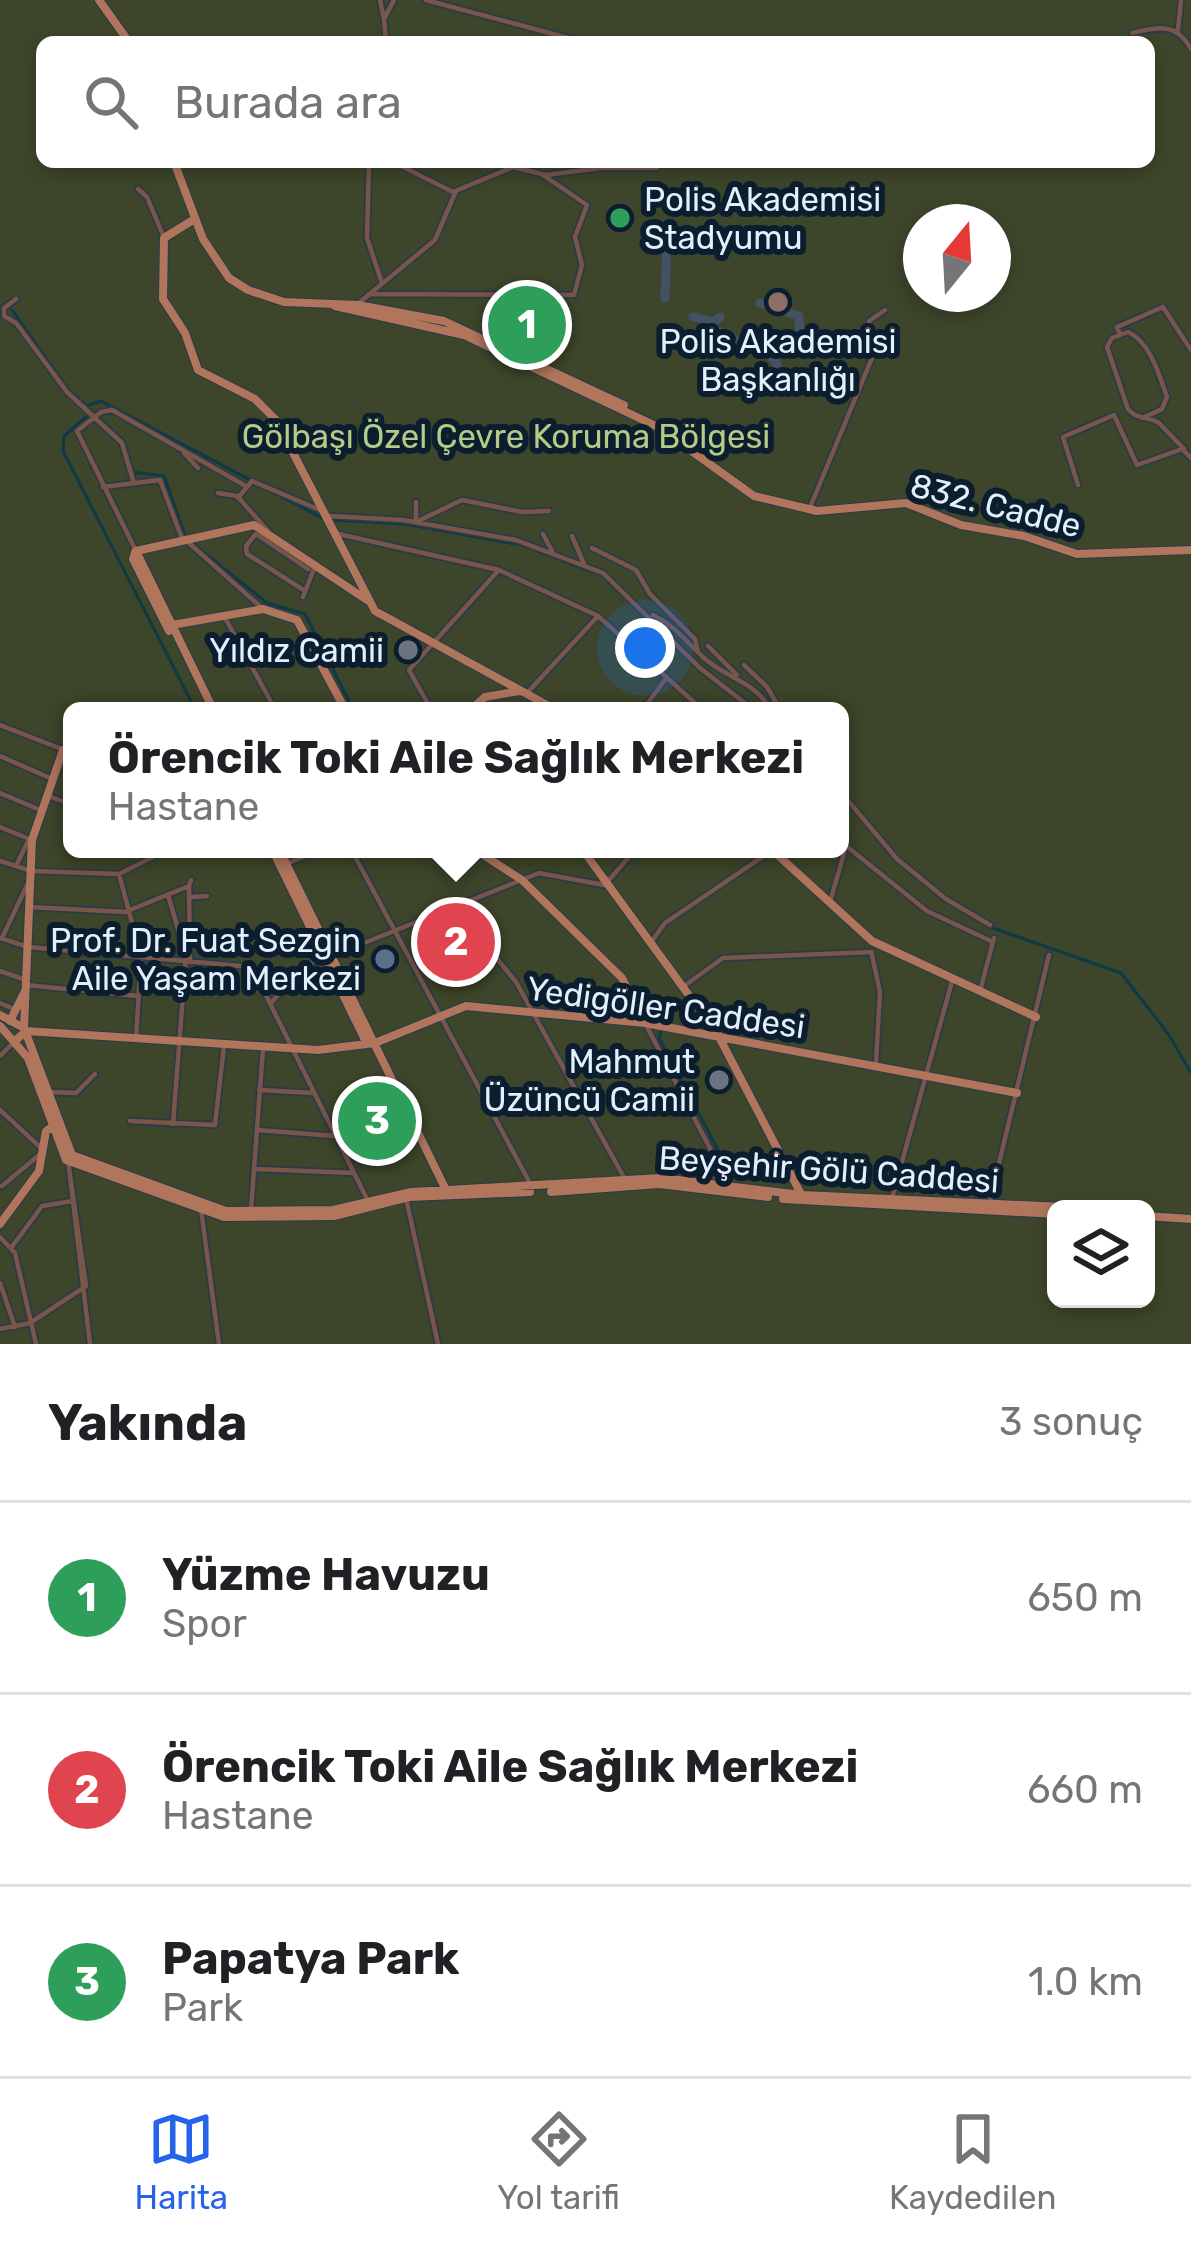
<!DOCTYPE html>
<html lang="tr">
<meta charset="utf-8">
<style>
body{margin:0;font-family:Rubik,sans-serif;background:#f2f2f2;color:#202124}
.controls{position:absolute;right:36px;bottom:36px;display:grid;overflow:hidden;border-radius:18px;box-shadow:0 6px 18px #0003}
.controls button{width:108px;height:108px;display:grid;place-items:center;padding:0;border:0;border-bottom:3px solid #e0e0e0;background:#fff;color:#202124;font:60px sans-serif}
.compass{position:absolute;left:903px;top:204px;width:108px;height:108px;border-radius:50%;background:#fff;box-shadow:0 6px 18px #0003;rotate:18deg}
.you{position:absolute;left:645px;top:648px;width:42px;height:42px;margin:-30px;border:9px solid #fff;border-radius:50%;background:#1a73e8;box-shadow:0 0 0 18px #1a73e833}
.badge{display:grid;place-items:center;width:78px;height:78px;border-radius:50%;background:#2563eb;color:#fff;font-size:39px;font-weight:700}
.pin{position:absolute;translate:-50% -50%;border:6px solid #fff;box-shadow:0 3px 12px #0006}
.popup{position:absolute;left:63px;top:702px;width:786px;height:156px;box-sizing:border-box;display:grid;place-content:center;border-radius:18px;background:#fff;filter:drop-shadow(0 3px 9px #0005);font-size:39px;white-space:nowrap;color:#757577}
.popup b{font-size:45px;color:#202124}
.popup::after{content:'';position:absolute;left:50%;top:100%;margin-left:-24px;border:24px solid transparent;border-top-color:#fff}
.list{margin:0;padding:0;list-style:none}
h2{display:flex;justify-content:space-between;align-items:center;height:156px;margin:0;padding:0 48px;font-size:51px}
h2 small{font-size:39px;font-weight:400;color:#757577}
.list li{display:grid;grid-template-columns:78px 1fr auto;gap:36px;align-items:center;box-sizing:border-box;height:192px;padding:0 48px;border-top:3px solid #e0e0e0}
.list b{display:block;font-size:45px;white-space:nowrap}
.list p{margin:0;font-size:39px;white-space:nowrap;color:#757577}
.list em{font-size:39px;font-style:normal;color:#757577}
.icon{flex:none;width:66px;height:66px;fill:none;stroke:currentColor;stroke-width:2;stroke-linecap:round;stroke-linejoin:round}
.map{position:relative;flex:none;width:1191px;height:1344px;overflow:hidden}
.search{position:absolute;background:#fff;box-shadow:0 6px 18px #0003;left:36px;right:36px;top:36px;height:132px;display:flex;align-items:center;gap:30px;box-sizing:border-box;padding:0 42px;border-radius:18px;color:#757577;font-size:45px}
.sheet{height:732px;background:#fff}
nav{display:flex;justify-content:space-around;align-items:center;box-sizing:border-box;height:168px;border-top:3px solid #e0e0e0;background:#fff;font-size:33px;color:#757577}
nav a{display:grid;justify-items:center;gap:6px}
nav .on{color:#2563eb}
.map>svg:first-child{display:block}
</style>
<div class="map">
<svg width="1191" height="1344" viewBox="0 0 1191 1344">
<rect width="100%" height="100%" fill="#0b1e30"/>
<!-- green -->
<path fill="#3d452a" fill-rule="evenodd" d="M0,0h1191v1344h-1191zM42,42h1107v120h-1107zM921,222h72v72h-72zM72,711h768v138h-768zM1056,1209h90v90h-90z"/>
<g fill="none" stroke-linecap="round" stroke-linejoin="round">
<!-- stream -->
<path stroke="#0d3a47" stroke-width="3" d="M12,310l55,78 57,53 6,22
M86,406l15,-5 223,118
M88,415l-24,21 -1,15 133,260
M132,472l32,4 21,60
M333,520l72,4 121,22
M192,543l75,60 38,11 49,97
M540,552l64,24
M705,675l26,20
M852,807l43,53
M939,895l17,12
M990,927l131,46 48,62 22,38
M661,1031l-2,7 68,129"/>
<!-- taxiway -->
<path stroke="#425264" stroke-width="9" d="M665,298l2,-53 10,-1
M760,303l39,13 1,29
M693,317l20,5 7,-5
M710,335l10,-3 55,27 4,12"/>
<defs>
<path id="street" d="M380,0l4,19
M426,0l157,42
M1178,30l3,-30
M1132,33c26,-6 44,-11 59,16
M386,42l-2,-23 10,-19
M369,162l-2,76 15,45
M393,162l60,30 60,-25 33,8 54,-7
M595,162l5,6h57l4,-6
M138,189l9,8 16,38
M369,294l205,1 8,-30 -7,-28 12,-32 -44,-30
M16,299l-12,9v8l12,7 51,69 55,51 11,37
M360,302l75,-62 21,-49
M1120,334l-3,-7 46,-20 28,43
M1142,418l20,-9 5,-12c-8,-23 -17,-55 -39,-65l-16,6 -5,9 21,62c9,11 20,7 31,14l25,26
M184,453l14,15
M1078,485l-15,-48 51,-22 23,50 45,-16 9,9
M103,487l57,-7 21,56 82,73
M218,493l19,3 31,35
M238,498l14,-17 68,29
M416,502v20l46,-22 60,12 27,-1
M811,505l61,-147 -3,-37 16,-11
M329,516l74,4 113,20 87,33 97,95 55,43
M334,533l165,37 99,46 106,95
M543,534l9,17
M572,536l12,28
M592,548l44,22 14,24 45,45 3,13
M136,551l-59,-120 24,-19 11,-2 132,75
M302,589l-55,-35 -1,-8 10,-12 52,35
M303,597l12,-31
M653,615c23,11 33,27 51,43 23,21 52,23 67,53
M224,616l52,95
M708,646l29,29
M744,665l23,22 14,24
M527,693l71,-77
M432,711l-23,-41 88,-98
M642,711l25,-34
M0,725l72,28
M0,756l50,22
M840,791l57,68 49,40 44,26
M0,793l40,17
M46,795l26,10
M0,827l32,13
M840,841l87,70 66,31
M351,849l181,338
M0,861l31,10 88,3 50,-25
M286,864l37,-15
M16,866l13,-27
M119,874l22,82 -5,83
M608,881l28,-32
M189,886l1,75
M168,895l18,61 -13,168
M192,897l15,-1
M830,902l15,-52
M454,906l62,76 110,199
M29,907l96,5 64,-26 2,-6
M0,938l28,9 224,20 116,234
M2,938l27,-57
M652,941l13,-18 106,-72
M334,955l205,-82 65,12
M872,955l8,37 -4,70
M0,971l23,8
M26,985l112,11
M684,986l39,-28 149,-6
M980,991l14,-53
M272,1002l30,-35 16,-7
M0,1003l16,7
M645,1023l85,164
M0,1056l13,-13
M259,1090l55,3
M49,1092l27,1 19,-19
M0,1110l40,37
M130,1121l85,4 9,-79
M257,1130l78,6
M69,1168l21,176
M255,1169l99,4
M2,1186l37,-31
M406,1198l32,146
M892,1198l61,-220
M990,1201l59,-246
M201,1209l18,135
M251,1210l12,-161
M0,1237l15,16 21,91
M11,1248l31,-42 31,-5
M0,1283l15,44
M0,1329l30,-6 56,-37 -18,-125"/>
<path id="secondary" d="M99,0l30,42
M174,162l29,77 26,39 19,12 36,12 74,3 86,16 180,84
M193,220l-29,18 -1,61 22,34 13,37 57,29 21,21 99,191 183,100
M335,306l129,29 194,92 96,69 63,15 89,-8 55,22 63,11 53,18 114,-4
M136,551l118,-26 113,75
M136,551l78,160
M135,552l-2,7 36,72
M172,625l91,-16 34,11 49,91
M469,711l16,-14 35,-6
M272,849l95,195
M279,849l169,345
M474,849l48,31 100,98 22,43
M582,849l136,186 84,161
M771,849l101,92 164,76
M0,1015l24,13 48,127 154,56 107,-1 78,-18 250,-14 141,17 306,14
M10,1021l15,-30
M0,1026l28,32 38,102 158,57 110,-1 75,-19 121,-5
M24,1028l8,-188 31,-90
M16,1040l10,-9 292,19 57,-7 91,-37 179,17 372,70
M551,1192l108,-8 109,13
M783,1199l273,15
M1146,1216l45,3
M0,1224l39,-53 7,-40 6,-4"/>
</defs>
<!-- street casing -->
<use href="#street" stroke="#293b4d" stroke-width="8"/>
<!-- secondary casing -->
<use href="#secondary" stroke="#293b4d" stroke-width="10"/>
<!-- street -->
<use href="#street" stroke="#7b5546" stroke-width="4.5"/>
<!-- secondary -->
<use href="#secondary" stroke="#b1755c" stroke-width="8"/>
</g>
<!-- markers -->
<circle fill="#2e9e5b" stroke="#0b1e30" stroke-width="4.5" cx="620" cy="218" r="12"/>
<circle fill="#8d6e63" stroke="#0b1e30" stroke-width="4.5" cx="778" cy="302" r="12"/>
<g fill="#6b7280" stroke="#0b1e30" stroke-width="4.5">
<circle cx="408" cy="650" r="12"/>
<circle cx="719" cy="1080" r="12"/>
</g>
<circle fill="#5c6f8a" stroke="#0b1e30" stroke-width="4.5" cx="385" cy="959" r="12"/>
<g text-anchor="middle" stroke-width="12" stroke-linejoin="round" paint-order="stroke">
<!-- poi labels -->
<g font-size="33" fill="#e3effc" stroke="#0b1e30" text-anchor="end">
<text x="644" y="211" text-anchor="start">Polis Akademisi<tspan x="644" dy="38">Stadyumu</tspan></text>
<text x="778" y="353" text-anchor="middle">Polis Akademisi<tspan x="778" dy="38">Başkanlığı</tspan></text>
<text x="384" y="662">Yıldız Camii</text>
<text x="361" y="952">Prof. Dr. Fuat Sezgin<tspan x="361" dy="38">Aile Yaşam Merkezi</tspan></text>
<text x="695" y="1073">Mahmut<tspan x="695" dy="38">Üzüncü Camii</tspan></text>
</g>
<!-- park labels -->
<g font-size="33" fill="#b5ca85" stroke="#0b1e30">
<text x="506" y="448">Gölbaşı Özel Çevre Koruma Bölgesi</text>
</g>
<!-- street labels -->
<g font-size="33" fill="#e3effc" stroke="#0b1e30">
<text transform="translate(996 505) rotate(14)" y="12">832. Cadde</text>
<text transform="translate(666 1007) rotate(8)" y="12">Yedigöller Caddesi</text>
<text transform="translate(829 1169) rotate(4)" y="12">Beyşehir Gölü Caddesi</text>
</g>
</g>
</svg>
<div class="controls">
<button><svg class="icon" aria-label="layers" viewBox="0 0 24 24"><path d="M12 4l9 5-9 5-9-5zM3 14l9 5 9-5"/></svg></button>
</div>
<svg class="compass" viewBox="-18 -18 36 36"><path d="M0-13l5 13h-10z" fill="#e53935"/><path d="M0 13l5-13h-10z" fill="#757577"/></svg>
<div class="you"></div>
<div class="pin badge" style="left:527px;top:325px;background:#2e9e5b">1</div>
<div class="pin badge" style="left:456px;top:942px;background:#e0444e">2</div>
<div class="popup"><b>Örencik Toki Aile Sağlık Merkezi</b>Hastane</div>
<div class="pin badge" style="left:377px;top:1121px;background:#2e9e5b">3</div>
<div class="search"><svg class="icon" aria-label="search" viewBox="0 0 24 24"><circle cx="10" cy="10" r="6"/><path d="M15 15l6 6"/></svg>Burada ara</div>
</div>
<section class="sheet">
<h2>Yakında<small>3 sonuç</small></h2>
<ul class="list">
<li><span class="badge" style="background:#2e9e5b">1</span><div><b>Yüzme Havuzu</b><p>Spor</p></div><em>650 m</em></li>
<li><span class="badge" style="background:#e0444e">2</span><div><b>Örencik Toki Aile Sağlık Merkezi</b><p>Hastane</p></div><em>660 m</em></li>
<li><span class="badge" style="background:#2e9e5b">3</span><div><b>Papatya Park</b><p>Park</p></div><em>1.0 km</em></li>
</ul>
</section>
<nav>
<a class="on"><svg class="icon" aria-label="map" viewBox="0 0 24 24"><path d="M3 6l6-2 6 2 6-2v14l-6 2-6-2-6 2zM9 4v14M15 6v14"/></svg>Harita</a>
<a><svg class="icon" aria-label="directions" viewBox="0 0 24 24"><path d="M12 3l9 9-9 9-9-9zM9 14v-3h6M13 9l2 2-2 2"/></svg>Yol tarifi</a>
<a><svg class="icon" aria-label="saved" viewBox="0 0 24 24"><path d="M7 4h10v16l-5-4-5 4z"/></svg>Kaydedilen</a>
</nav>
